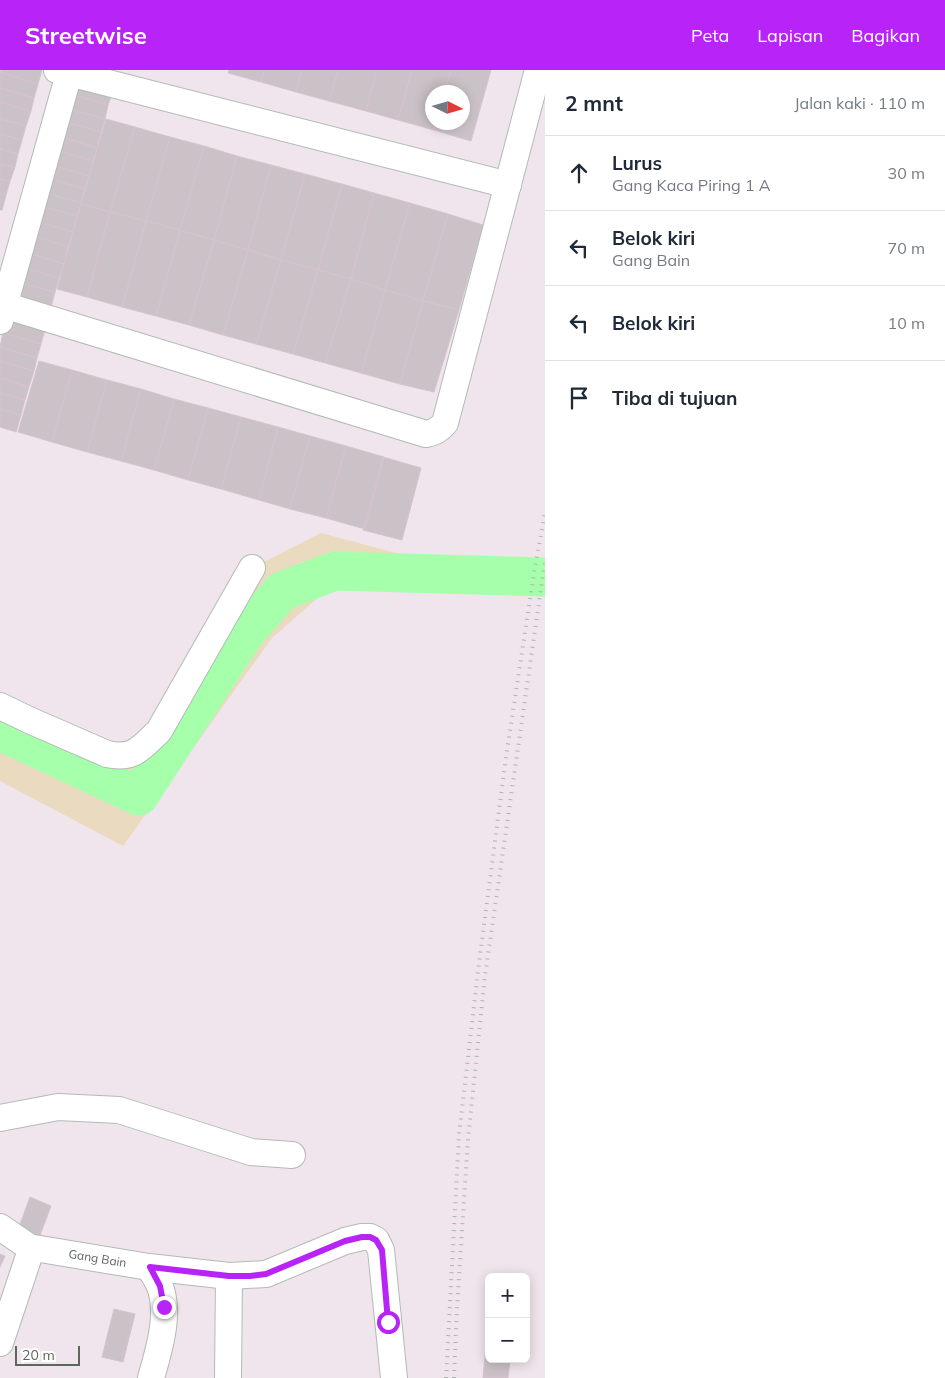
<!DOCTYPE html>
<html lang="id">
<meta charset="utf-8">
<style>
body{margin:0;font-family:Mulish,sans-serif;background:#f6f6f7;color:#1f2937}
.controls{position:absolute;right:15px;bottom:15px;display:grid;overflow:hidden;border-radius:8px;box-shadow:0 2px 12px #0003}
.controls button{width:45px;height:45px;display:grid;place-items:center;padding:0;border:0;border-bottom:1px solid #e0e1e3;background:#fff;color:#1f2937;font:25px sans-serif}
.compass{position:absolute;left:425px;top:15px;width:45px;height:45px;border-radius:50%;background:#fff;box-shadow:0 2px 12px #0003;rotate:95deg}
.scale{position:absolute;left:15px;bottom:12px;width:65px;box-sizing:border-box;padding-left:5px;border:2px solid #5c675e;border-top:0;font-size:14px;line-height:18px;white-space:nowrap;color:#5c675e;-webkit-text-stroke:4px #fff;paint-order:stroke}
.stop{position:absolute;width:15px;height:15px;margin:-11px;border:4px solid #b823f8;border-radius:50%;background:#fff}
.stop.end{background:#b823f8;border-color:#fff;box-shadow:0 1px 5px #0008}
.list{margin:0;padding:0;list-style:none}
h2{display:flex;justify-content:space-between;align-items:center;height:65px;margin:0;padding:0 20px;font-size:21px}
h2 small{font-size:16px;font-weight:400;color:#747a83}
.list li{display:grid;grid-template-columns:32px 1fr auto;gap:15px;align-items:center;box-sizing:border-box;height:75px;padding:0 20px;border-top:1px solid #e0e1e3}
.list b{display:block;font-size:19px;white-space:nowrap}
.list p{margin:0;font-size:16px;white-space:nowrap;color:#747a83}
.list em{font-size:16px;font-style:normal;color:#747a83}
.icon{flex:none;width:28px;height:28px;fill:none;stroke:currentColor;stroke-width:2;stroke-linecap:round;stroke-linejoin:round}
.map{position:relative;flex:none;width:545px;height:1308px;overflow:hidden}
header{display:flex;align-items:center;gap:30px;box-sizing:border-box;height:70px;padding:0 25px;background:#b823f8;color:#fff}
header strong{font-size:24px}
nav{display:flex;gap:28px;margin-inline-start:auto;font-size:18px}
main{display:flex}
aside{flex:1;background:#fff}
.map>svg:first-child{display:block}
</style>
<header>
<strong>Streetwise</strong>
<nav><a>Peta</a><a>Lapisan</a><a>Bagikan</a></nav>
</header>
<main>
<div class="map">
<svg width="545" height="1308" viewBox="0 0 545 1308">
<rect width="100%" height="100%" fill="#f0e5ec"/>
<!-- green -->
<path fill="#eadabf" d="M321,463l94,25 120,9 -5,28 -201,-7 -57,50 -149,208 -123,-65v-75l131,49 121,-187z"/>
<g fill="none" stroke-linecap="round" stroke-linejoin="round">
<!-- river -->
<path stroke="#a6ffab" stroke-width="39" d="M0,661l139,65 106,-163 37,-42 53,-20 210,6"/>
</g>
<!-- building -->
<path fill="#cbc2c8" stroke="#d6c2d0" d="M1,0h41l-4,14 -38,-12z
M229,0h35l-3,12 -33,-9z
M264,0h38l-6,22 -35,-10z
M302,0h36l-9,31 -33,-9z
M338,0h39l-11,41 -37,-10z
M377,0h35l-14,50 -32,-9z
M412,0h39l-7,22h-12v30h4l-2,8 -36,-10z
M451,0h40l-20,71 -37,-11 2,-8h26v-30h-18z
M0,2l38,12 -4,14 -34,-10z
M75,10l38,11 -5,14 -37,-11z
M0,18l34,10 -3,13 -31,-9z
M71,24l37,11 -3,14 -38,-11z
M0,32l31,9 -5,15 -26,-7z
M67,38l38,11 -4,13 -38,-11z
M0,49l26,7 -4,14 -22,-6z
M106,49l29,8 -25,85 -29,-8z
M63,51l38,11 -4,16 -38,-12z
M135,57l35,10 -24,84 -36,-9z
M0,64l22,6 -4,14 -18,-5z
M59,66l38,12 -4,13 -38,-11z
M170,67l34,9 -24,84 -34,-9z
M204,76l33,10 -23,84 -34,-10z
M0,79l18,5 -3,13 -15,-3z
M55,80l38,11 -4,15 -39,-11z
M237,86l34,9 -23,85 -34,-10z
M0,94l15,3 -5,14 -10,-2z
M50,95l39,11 -4,13 -38,-11z
M271,95l34,9 -24,86 -33,-10z
M305,104l37,10 -24,86 -37,-10z
M47,108l38,11 -4,14 -39,-11z
M0,109l10,2 -4,14 -6,-2z
M342,114l32,9 -23,86 -33,-9z
M42,122l39,11 -4,13 -39,-11z
M0,123l6,2 -4,15h-2z
M374,123l36,10 -25,87 -34,-11z
M410,133l38,11 -25,87 -38,-11z
M81,134l29,8 -23,85 -30,-8z
M38,135l39,11 -4,16 -39,-11z
M110,142l36,9 -24,86 -35,-10z
M448,144l35,11 -24,85 -36,-9z
M34,151l39,11 -5,15 -38,-12z
M146,151l34,9 -24,86 -34,-9z
M180,160l34,10 -25,85 -33,-9z
M30,165l38,12 -4,17 -39,-12z
M214,170l34,10 -25,85 -34,-10z
M248,180l33,10 -25,84 -33,-9z
M25,182l39,12 -5,14 -38,-11z
M281,190l37,10 -25,84 -37,-10z
M21,197l38,11 -4,14 -38,-10z
M318,200l33,9 -26,84 -32,-9z
M351,209l34,11 -24,83 -36,-10z
M17,212l38,10 -4,15 -39,-11z
M385,220l38,11 -23,83 -39,-11z
M423,231l36,9 -25,82 -34,-8z
M7,249l38,11 -4,14 -38,-11z
M3,263l38,11 -4,14 -37,-11z
M0,277l37,11 -3,13 -34,-10z
M0,291l34,10 -5,16 -29,-9z
M39,291l33,9 -20,72 -34,-10z
M72,300l35,10 -20,72 -35,-10z
M0,308l29,9 -4,13 -25,-7z
M107,310l34,9 -20,72 -34,-9z
M141,319l33,10 -20,71 -33,-9z
M0,323l25,7 -4,15 -21,-6z
M174,329l34,9 -20,72 -34,-10z
M208,338l33,9 -20,72 -33,-9z
M0,339l21,6 -5,17 -16,-5z
M241,347l37,10 -19,73 -38,-11z
M278,357l32,9 -20,73 -31,-9z
M310,366l36,10 -20,72 -36,-9z
M346,376l38,11 -19,72 -39,-11z
M383,387l38,11 -19,72 -39,-10z
M30,1127l21,9 -14,37 -21,-8z
M0,1184l5,2 -5,11z
M114,1239l21,5 -12,48 -21,-5z
M486,1274h3v15h21l-2,19h-25z"/>
<g fill="none" stroke-linecap="round" stroke-linejoin="round">
<defs>
<g id="minor">
<path d="M57,0l451,115"/>
<path d="M0,234l426,130c9,-2 13,-4 19,-11l93,-353"/>
<path d="M0,251l70,-251"/>
<path d="M0,636l29,14 78,34c27,6 34,-6 52,-23l93,-163"/>
<path d="M0,1048l58,-11 61,3 132,42 41,3"/>
<path d="M0,1157l32,22"/>
<path d="M149,1197c4,6 7,11 10,17 12,28 0,66 -8,94"/>
<path id="s1" d="M0,1273l31,-93 3,-2 115,19 80,9 37,-2 79,-33 17,-4h8l6,3 5,10 13,128"/>
<path d="M228,1308l1,-102"/>
</g>
</defs>
<!-- minor casing -->
<use href="#minor" stroke="#b2bbb4" stroke-width="28"/>
<!-- minor -->
<use href="#minor" stroke="#fff" stroke-width="26"/>
<!-- rail -->
<path stroke="#afb2b0" stroke-width="4" stroke-dasharray="1 6" stroke-linecap="butt" d="M446,1308l13,-243 20,-172 27,-206 29,-190 10,-54
M454,1308l3,-70 11,-169 17,-163 60,-415"/>
</g>
<g fill="none" stroke-linecap="round" stroke-linejoin="round">
<!-- route -->
<path stroke="#b823f8" stroke-width="6" d="M164,1237l-4,-21 -10,-19 79,9h21l16,-2 79,-33 17,-4h8l6,3 6,10 6,72"/>
</g>
<g text-anchor="middle" stroke-width="4.5" stroke-linejoin="round" paint-order="stroke">
<!-- street labels -->
<g font-size="12" fill="#5c675e" stroke="#fff">
<text dy="4" stroke="none"><textPath href="#s1" startOffset="166">Gang Bain</textPath></text>
</g>
</g>
</svg>
<div class="controls">
<button>+</button>
<button>−</button>
</div>
<svg class="compass" viewBox="-18 -18 36 36"><path d="M0-13l5 13h-10z" fill="#e53935"/><path d="M0 13l5-13h-10z" fill="#747a83"/></svg>
<div class="scale">20 m</div>
<div class="stop" style="left:388px;top:1252px"></div>
<div class="stop end" style="left:164px;top:1237px"></div>
</div>
<aside>
<h2>2 mnt<small>Jalan kaki · 110 m</small></h2>
<ul class="list">
<li><svg class="icon" aria-label="ahead" viewBox="0 0 24 24"><path d="M12 20V5M6 11l6-6 6 6"/></svg><div><b>Lurus</b><p>Gang Kaca Piring 1 A</p></div><em>30 m</em></li>
<li><svg class="icon" aria-label="left" viewBox="0 0 24 24"><path d="M17 20v-9H6M10 6l-5 5 5 5"/></svg><div><b>Belok kiri</b><p>Gang Bain</p></div><em>70 m</em></li>
<li><svg class="icon" aria-label="left" viewBox="0 0 24 24"><path d="M17 20v-9H6M10 6l-5 5 5 5"/></svg><div><b>Belok kiri</b></div><em>10 m</em></li>
<li><svg class="icon" aria-label="arrive" viewBox="0 0 24 24"><path d="M6 21V4h12l-3 4 3 4H6"/></svg><div><b>Tiba di tujuan</b></div></li>
</ul>
</aside>
</main>
